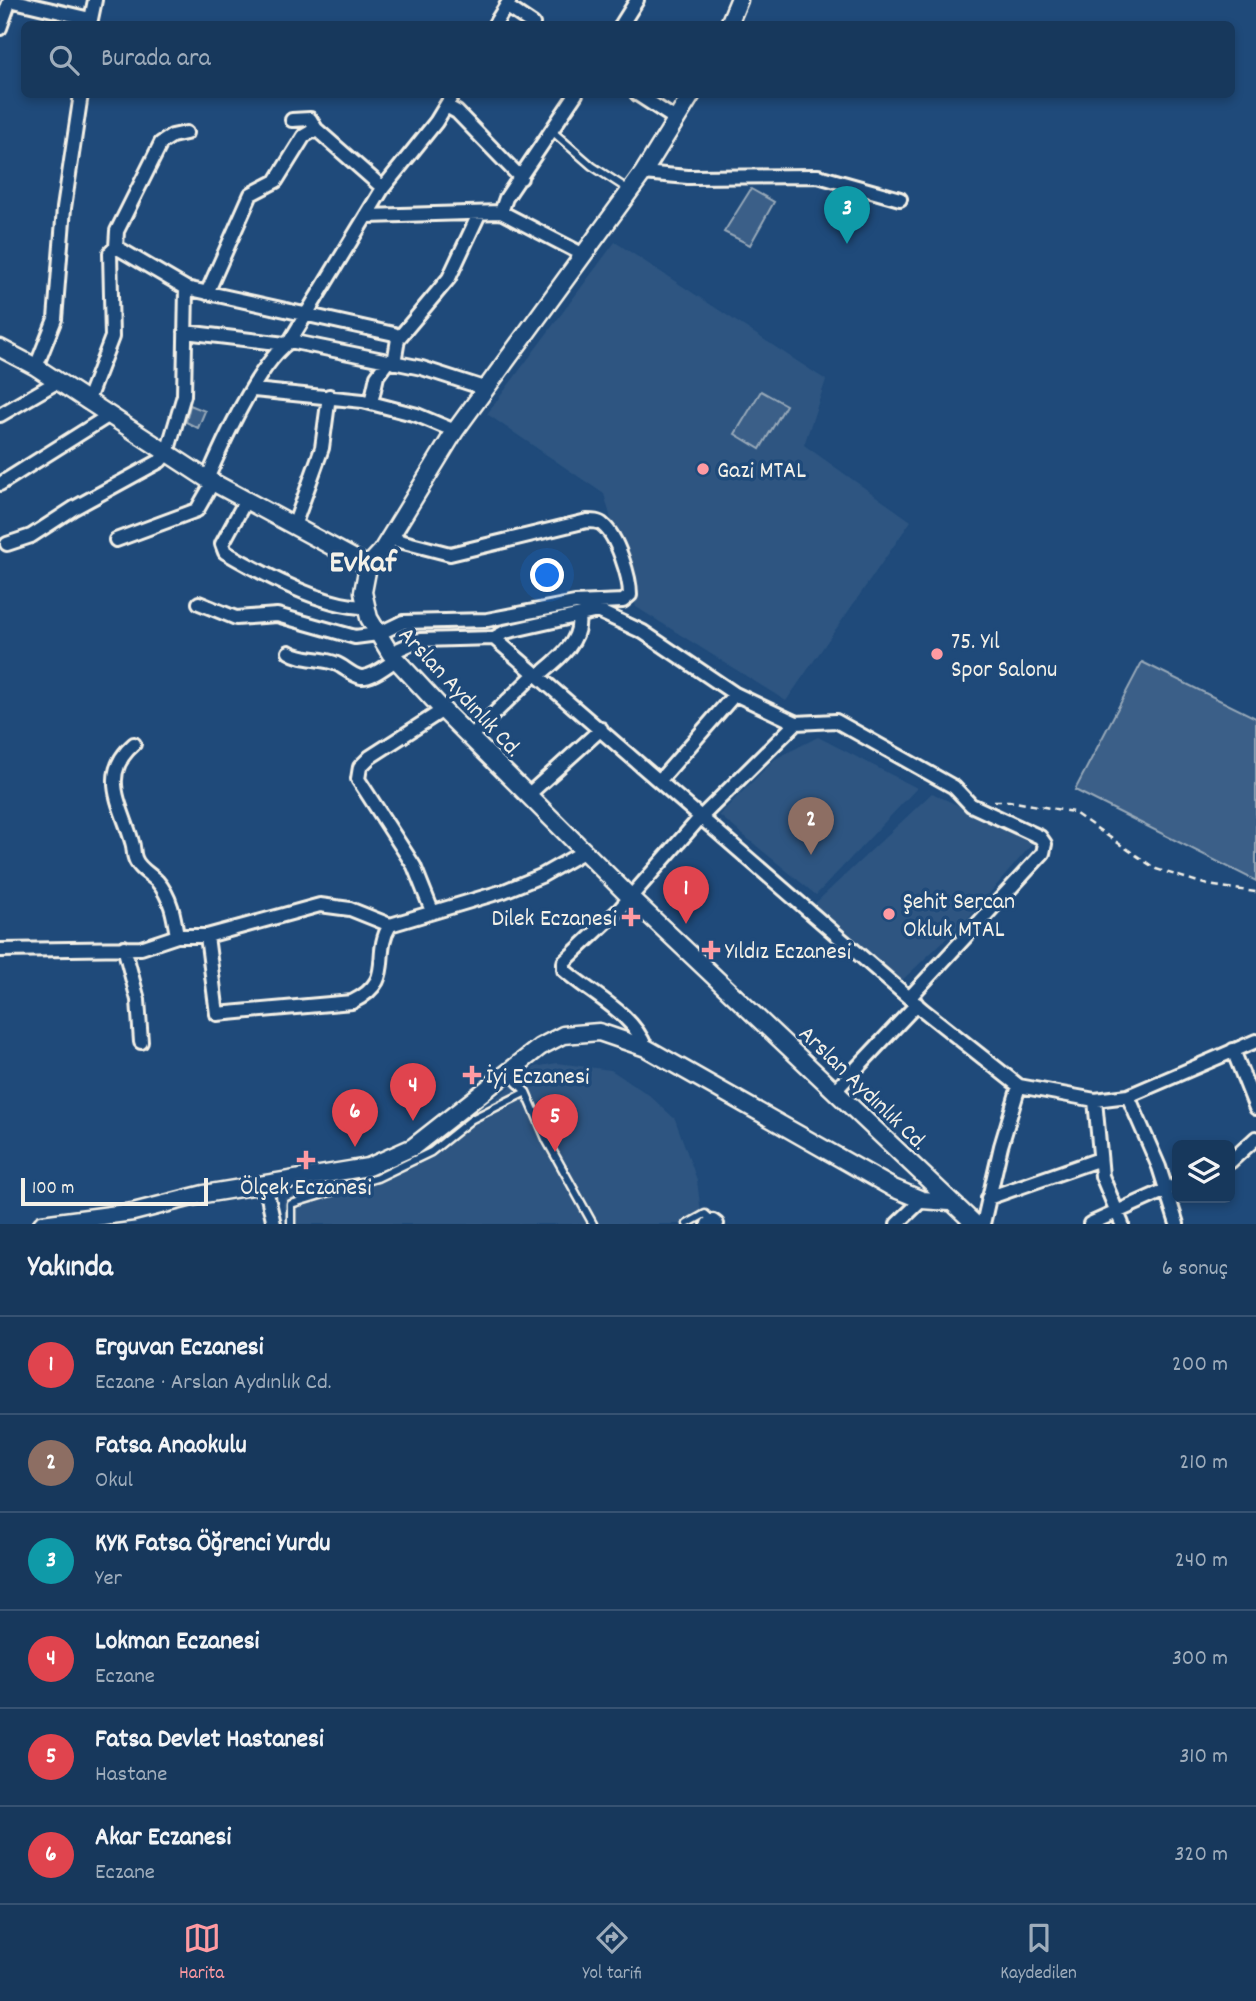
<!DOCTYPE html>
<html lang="tr">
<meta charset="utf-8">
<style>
body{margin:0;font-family:Dekko,sans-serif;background:#203f62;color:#f1f3f6}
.controls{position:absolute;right:21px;bottom:21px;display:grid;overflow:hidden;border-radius:10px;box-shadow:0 4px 10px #0003}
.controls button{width:63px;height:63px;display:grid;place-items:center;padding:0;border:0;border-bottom:2px solid #365272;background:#17385c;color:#f1f3f6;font:35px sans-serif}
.scale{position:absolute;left:21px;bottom:18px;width:187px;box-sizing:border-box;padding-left:7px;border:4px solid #f4f1e8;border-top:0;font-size:19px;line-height:24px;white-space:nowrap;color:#f4f1e8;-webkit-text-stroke:5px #1f4a7a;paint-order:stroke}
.you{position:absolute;left:548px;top:576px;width:24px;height:24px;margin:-18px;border:5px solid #fff;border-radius:50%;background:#1a73e8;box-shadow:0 0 0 10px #1a73e833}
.badge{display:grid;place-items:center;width:46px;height:46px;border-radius:50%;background:#ff9aa2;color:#fff;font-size:23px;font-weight:700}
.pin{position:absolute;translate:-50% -58px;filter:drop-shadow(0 2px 4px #0008)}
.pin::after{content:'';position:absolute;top:37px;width:24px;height:21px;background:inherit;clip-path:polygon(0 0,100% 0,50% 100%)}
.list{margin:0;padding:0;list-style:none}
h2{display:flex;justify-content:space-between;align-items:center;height:91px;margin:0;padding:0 28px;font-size:30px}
h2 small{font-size:23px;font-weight:400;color:#9eacbb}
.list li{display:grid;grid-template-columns:46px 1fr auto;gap:21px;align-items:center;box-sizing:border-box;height:98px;padding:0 28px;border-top:2px solid #365272}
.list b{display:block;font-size:26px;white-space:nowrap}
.list p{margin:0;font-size:23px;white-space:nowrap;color:#9eacbb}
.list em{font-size:23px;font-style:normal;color:#9eacbb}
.icon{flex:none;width:38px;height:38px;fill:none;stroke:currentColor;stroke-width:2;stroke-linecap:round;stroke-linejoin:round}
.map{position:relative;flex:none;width:1256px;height:1224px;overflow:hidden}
.search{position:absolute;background:#17385c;box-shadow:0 4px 10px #0003;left:21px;right:21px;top:21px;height:77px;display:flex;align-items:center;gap:18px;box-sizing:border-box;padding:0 24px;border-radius:10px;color:#9eacbb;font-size:26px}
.sheet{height:679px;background:#17385c}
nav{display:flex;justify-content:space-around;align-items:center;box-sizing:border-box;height:98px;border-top:2px solid #365272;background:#17385c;font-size:19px;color:#9eacbb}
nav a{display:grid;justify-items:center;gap:4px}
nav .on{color:#ff9aa2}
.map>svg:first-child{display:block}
</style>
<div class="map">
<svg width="1256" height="1224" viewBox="0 0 1256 1224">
<rect width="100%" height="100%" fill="#1f4a7a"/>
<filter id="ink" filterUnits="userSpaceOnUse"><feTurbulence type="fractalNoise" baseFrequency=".0143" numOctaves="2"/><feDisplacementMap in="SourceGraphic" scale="14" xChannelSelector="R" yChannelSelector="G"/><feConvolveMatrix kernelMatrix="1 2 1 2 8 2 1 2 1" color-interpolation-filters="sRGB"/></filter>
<g filter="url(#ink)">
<!-- built -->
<path fill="#2d5581" d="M615,242l211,138 -22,65 107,76 -125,180 -150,-94 -32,-113 -117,-80z
M818,737l99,51 -101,107 -97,-80 56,-56z
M932,793l102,49 -65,75 -73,69 -88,-76z
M557,1063l54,7 38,25 26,24 22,61 5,41 -6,3h-410l-3,-19 2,-10 122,-34 33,-19 95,-75z"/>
<!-- green -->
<path fill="#3a5f88" stroke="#97a8b8" stroke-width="2" d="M751,189l23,13 -24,43 -26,-13z
M761,391l25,14 -26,44 -25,-15z
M190,405l15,6 -7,17 -12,-6z
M1142,662l114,56v163l-181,-91z"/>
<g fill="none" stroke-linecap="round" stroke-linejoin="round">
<defs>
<path id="service" d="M553,132l39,34 37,24
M508,1074l18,18 21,49 46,83
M291,1224v-20l86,-26 54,-26 41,-33 54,-27
M687,1224l18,-10 8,7"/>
<path id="minor" d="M506,6l27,18
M90,24l5,-24
M495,24l15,-24
M622,24l15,-24
M0,28l10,-28 80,19
M637,94l40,26
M446,106l11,6 64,66
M292,120l18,-1 6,10 67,59
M643,173l45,4 130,-1 82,23
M501,212l83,43
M368,216l133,-4 5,-14 70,-104
M116,247l70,41 208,46 4,5 -4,24
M207,293l44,-99 25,-13 28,-45 12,-7
M185,332l100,12
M398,339l51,-61 30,-64
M290,341l132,27 65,21
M36,367l19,-48 9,-111 17,-114
M254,390l109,11 54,14 38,16
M87,402l25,-65 -2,-84 6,-6 1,-16 44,-88 11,-7 14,-3
M371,403l6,-27 11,-15
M0,415l55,-32
M207,479c16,-37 52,-116 83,-138l93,-153 53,-66 17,-28
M0,484l108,-68
M246,500l-24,44 3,8c36,21 99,56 142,55
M294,526l28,-78 7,-52
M116,540l81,-30 16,-28
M7,544l24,-8 43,-28 86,-47 7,-8 17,-58 2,-107
M199,603l37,15 41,-3 78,22 23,-3 25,-12 84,-2 88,-17 48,-2 7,-6c0,-18 -13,-59 -27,-70 -4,-4 -10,-4 -16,-4l-137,33 -62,-16
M494,638l429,372 96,76 76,14 33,-4 128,-55
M289,652c14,9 32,5 48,12 7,3 16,12 24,13 12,1 26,-12 35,-17
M390,653l30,-13 74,-2 11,-6 93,-21 45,21 92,62 61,29
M538,676c16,-14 44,-33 40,-58
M470,737l65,-63
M134,744c-36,31 -12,62 -2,98 2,5 1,11 3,16 3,10 15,16 22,23 14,16 17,35 20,55
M660,780l75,-86
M528,795l73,-66
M432,911l-18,-45 -56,-87 2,-12 10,-10 73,-47
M207,936l10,78 135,-12c45,-22 19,-46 38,-77
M124,947l14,53 3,42
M0,950l141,-2 36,-12h30l113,-31 30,4 40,16 114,-34 37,-15 44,-25
M646,1048c-14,-36 -54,-53 -82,-78v-8l56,-53 79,-90 97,-96 40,-2 118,66 17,18 69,32 5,7 -2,9 -133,144
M1233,1050l23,58
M836,1090l81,-86
M1128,1096l31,71 18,57
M1095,1100l7,76 20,48
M1230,1162l26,-24
M265,1184l9,40
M988,1198l112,-39
M708,1224l5,-3 4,3
M897,1224l25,-24
M983,1224l18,-78 18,-60
M1090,1224l87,-39"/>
<path id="tertiary" d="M729,24l10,-24
M692,94l-49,79 -188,258 -74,121 -13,14 -5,26 6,26 21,35 53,57 187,187 345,327
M0,348l36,19 171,112 161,87
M42,1224l91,-12 71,-18 164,-27 45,-20 127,-100 23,-12 36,-3 47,16 247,140 29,12 28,2"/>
</defs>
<!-- service casing -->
<use href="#service" stroke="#f4f1e8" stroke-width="11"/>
<!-- minor casing -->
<use href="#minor" stroke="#f4f1e8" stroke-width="18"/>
<!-- tertiary casing -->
<use href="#tertiary" stroke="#f4f1e8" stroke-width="21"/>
<!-- path -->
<path stroke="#f4f1e8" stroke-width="2.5" stroke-dasharray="7 5" stroke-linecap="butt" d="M994,801h15l64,11 83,57 52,16 48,7"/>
<!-- service -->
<use href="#service" stroke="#1f4a7a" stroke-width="6"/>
<!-- minor -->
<use href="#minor" stroke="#1f4a7a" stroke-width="12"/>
<!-- tertiary -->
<use href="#tertiary" stroke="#1f4a7a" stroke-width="16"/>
</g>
</g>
<!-- markers -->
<g fill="#ff9aa2" stroke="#1f4a7a" stroke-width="2.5">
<circle cx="703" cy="469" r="7"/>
<circle cx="937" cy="654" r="7"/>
<circle cx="889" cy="914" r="7"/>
<path d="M627.5 906.5h7v7h7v7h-7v7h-7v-7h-7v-7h7z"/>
<path d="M707.5 939.5h7v7h7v7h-7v7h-7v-7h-7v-7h7z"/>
<path d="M468.5 1064.5h7v7h7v7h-7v7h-7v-7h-7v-7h7z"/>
<path d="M302.5 1149.5h7v7h7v7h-7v7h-7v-7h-7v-7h7z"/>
</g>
<g text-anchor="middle" stroke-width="7" stroke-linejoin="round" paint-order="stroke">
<!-- poi labels -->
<g font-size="24" fill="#f4f1e8" stroke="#1f4a7a" text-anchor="start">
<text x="717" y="477">Gazi MTAL</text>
<text x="951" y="648">75. Yıl<tspan x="951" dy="28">Spor Salonu</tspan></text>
<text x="903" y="908">Şehit Sercan<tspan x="903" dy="28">Okluk MTAL</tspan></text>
<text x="617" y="925" text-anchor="end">Dilek Eczanesi</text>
<text x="725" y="958">Yıldız Eczanesi</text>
<text x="486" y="1083">İyi Eczanesi</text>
<text x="306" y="1194" text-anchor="middle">Ölçek Eczanesi</text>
</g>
<!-- street labels -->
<g font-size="24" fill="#f4f1e8" stroke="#1f4a7a">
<text transform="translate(461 691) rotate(47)" y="8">Arslan Aydınlık Cd.</text>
<text transform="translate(864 1087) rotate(44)" y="8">Arslan Aydınlık Cd.</text>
</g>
<!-- district labels -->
<g font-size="32" font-weight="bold" fill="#f4f1e8" stroke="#1f4a7a">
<text x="363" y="571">Evkaf</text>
</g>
</g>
</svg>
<div class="controls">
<button><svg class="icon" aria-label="layers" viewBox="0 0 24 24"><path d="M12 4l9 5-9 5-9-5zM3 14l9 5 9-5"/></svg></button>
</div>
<div class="scale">100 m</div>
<div class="you"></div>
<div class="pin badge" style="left:686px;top:924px;background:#e0444e">1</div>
<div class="pin badge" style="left:811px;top:855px;background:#8d6e63">2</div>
<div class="pin badge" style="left:847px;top:244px;background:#0f9aa8">3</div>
<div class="pin badge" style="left:413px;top:1121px;background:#e0444e">4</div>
<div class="pin badge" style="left:555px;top:1152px;background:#e0444e">5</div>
<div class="pin badge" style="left:355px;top:1147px;background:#e0444e">6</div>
<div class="search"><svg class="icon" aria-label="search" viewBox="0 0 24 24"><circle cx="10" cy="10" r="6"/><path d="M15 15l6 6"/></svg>Burada ara</div>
</div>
<section class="sheet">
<h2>Yakında<small>6 sonuç</small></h2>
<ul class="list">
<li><span class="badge" style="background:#e0444e">1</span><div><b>Erguvan Eczanesi</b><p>Eczane · Arslan Aydınlık Cd.</p></div><em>200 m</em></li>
<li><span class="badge" style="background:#8d6e63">2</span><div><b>Fatsa Anaokulu</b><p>Okul</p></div><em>210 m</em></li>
<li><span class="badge" style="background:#0f9aa8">3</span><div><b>KYK Fatsa Öğrenci Yurdu</b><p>Yer</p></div><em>240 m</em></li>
<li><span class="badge" style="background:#e0444e">4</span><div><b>Lokman Eczanesi</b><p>Eczane</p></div><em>300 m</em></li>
<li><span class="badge" style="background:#e0444e">5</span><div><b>Fatsa Devlet Hastanesi</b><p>Hastane</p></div><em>310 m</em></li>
<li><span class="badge" style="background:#e0444e">6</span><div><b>Akar Eczanesi</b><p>Eczane</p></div><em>320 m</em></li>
</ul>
</section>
<nav>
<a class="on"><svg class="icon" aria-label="map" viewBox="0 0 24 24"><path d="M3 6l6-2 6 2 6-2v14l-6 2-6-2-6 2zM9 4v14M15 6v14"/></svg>Harita</a>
<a><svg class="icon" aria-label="directions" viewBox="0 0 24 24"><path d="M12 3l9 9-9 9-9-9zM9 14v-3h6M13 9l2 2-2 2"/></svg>Yol tarifi</a>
<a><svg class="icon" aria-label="saved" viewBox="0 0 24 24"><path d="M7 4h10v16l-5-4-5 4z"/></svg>Kaydedilen</a>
</nav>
